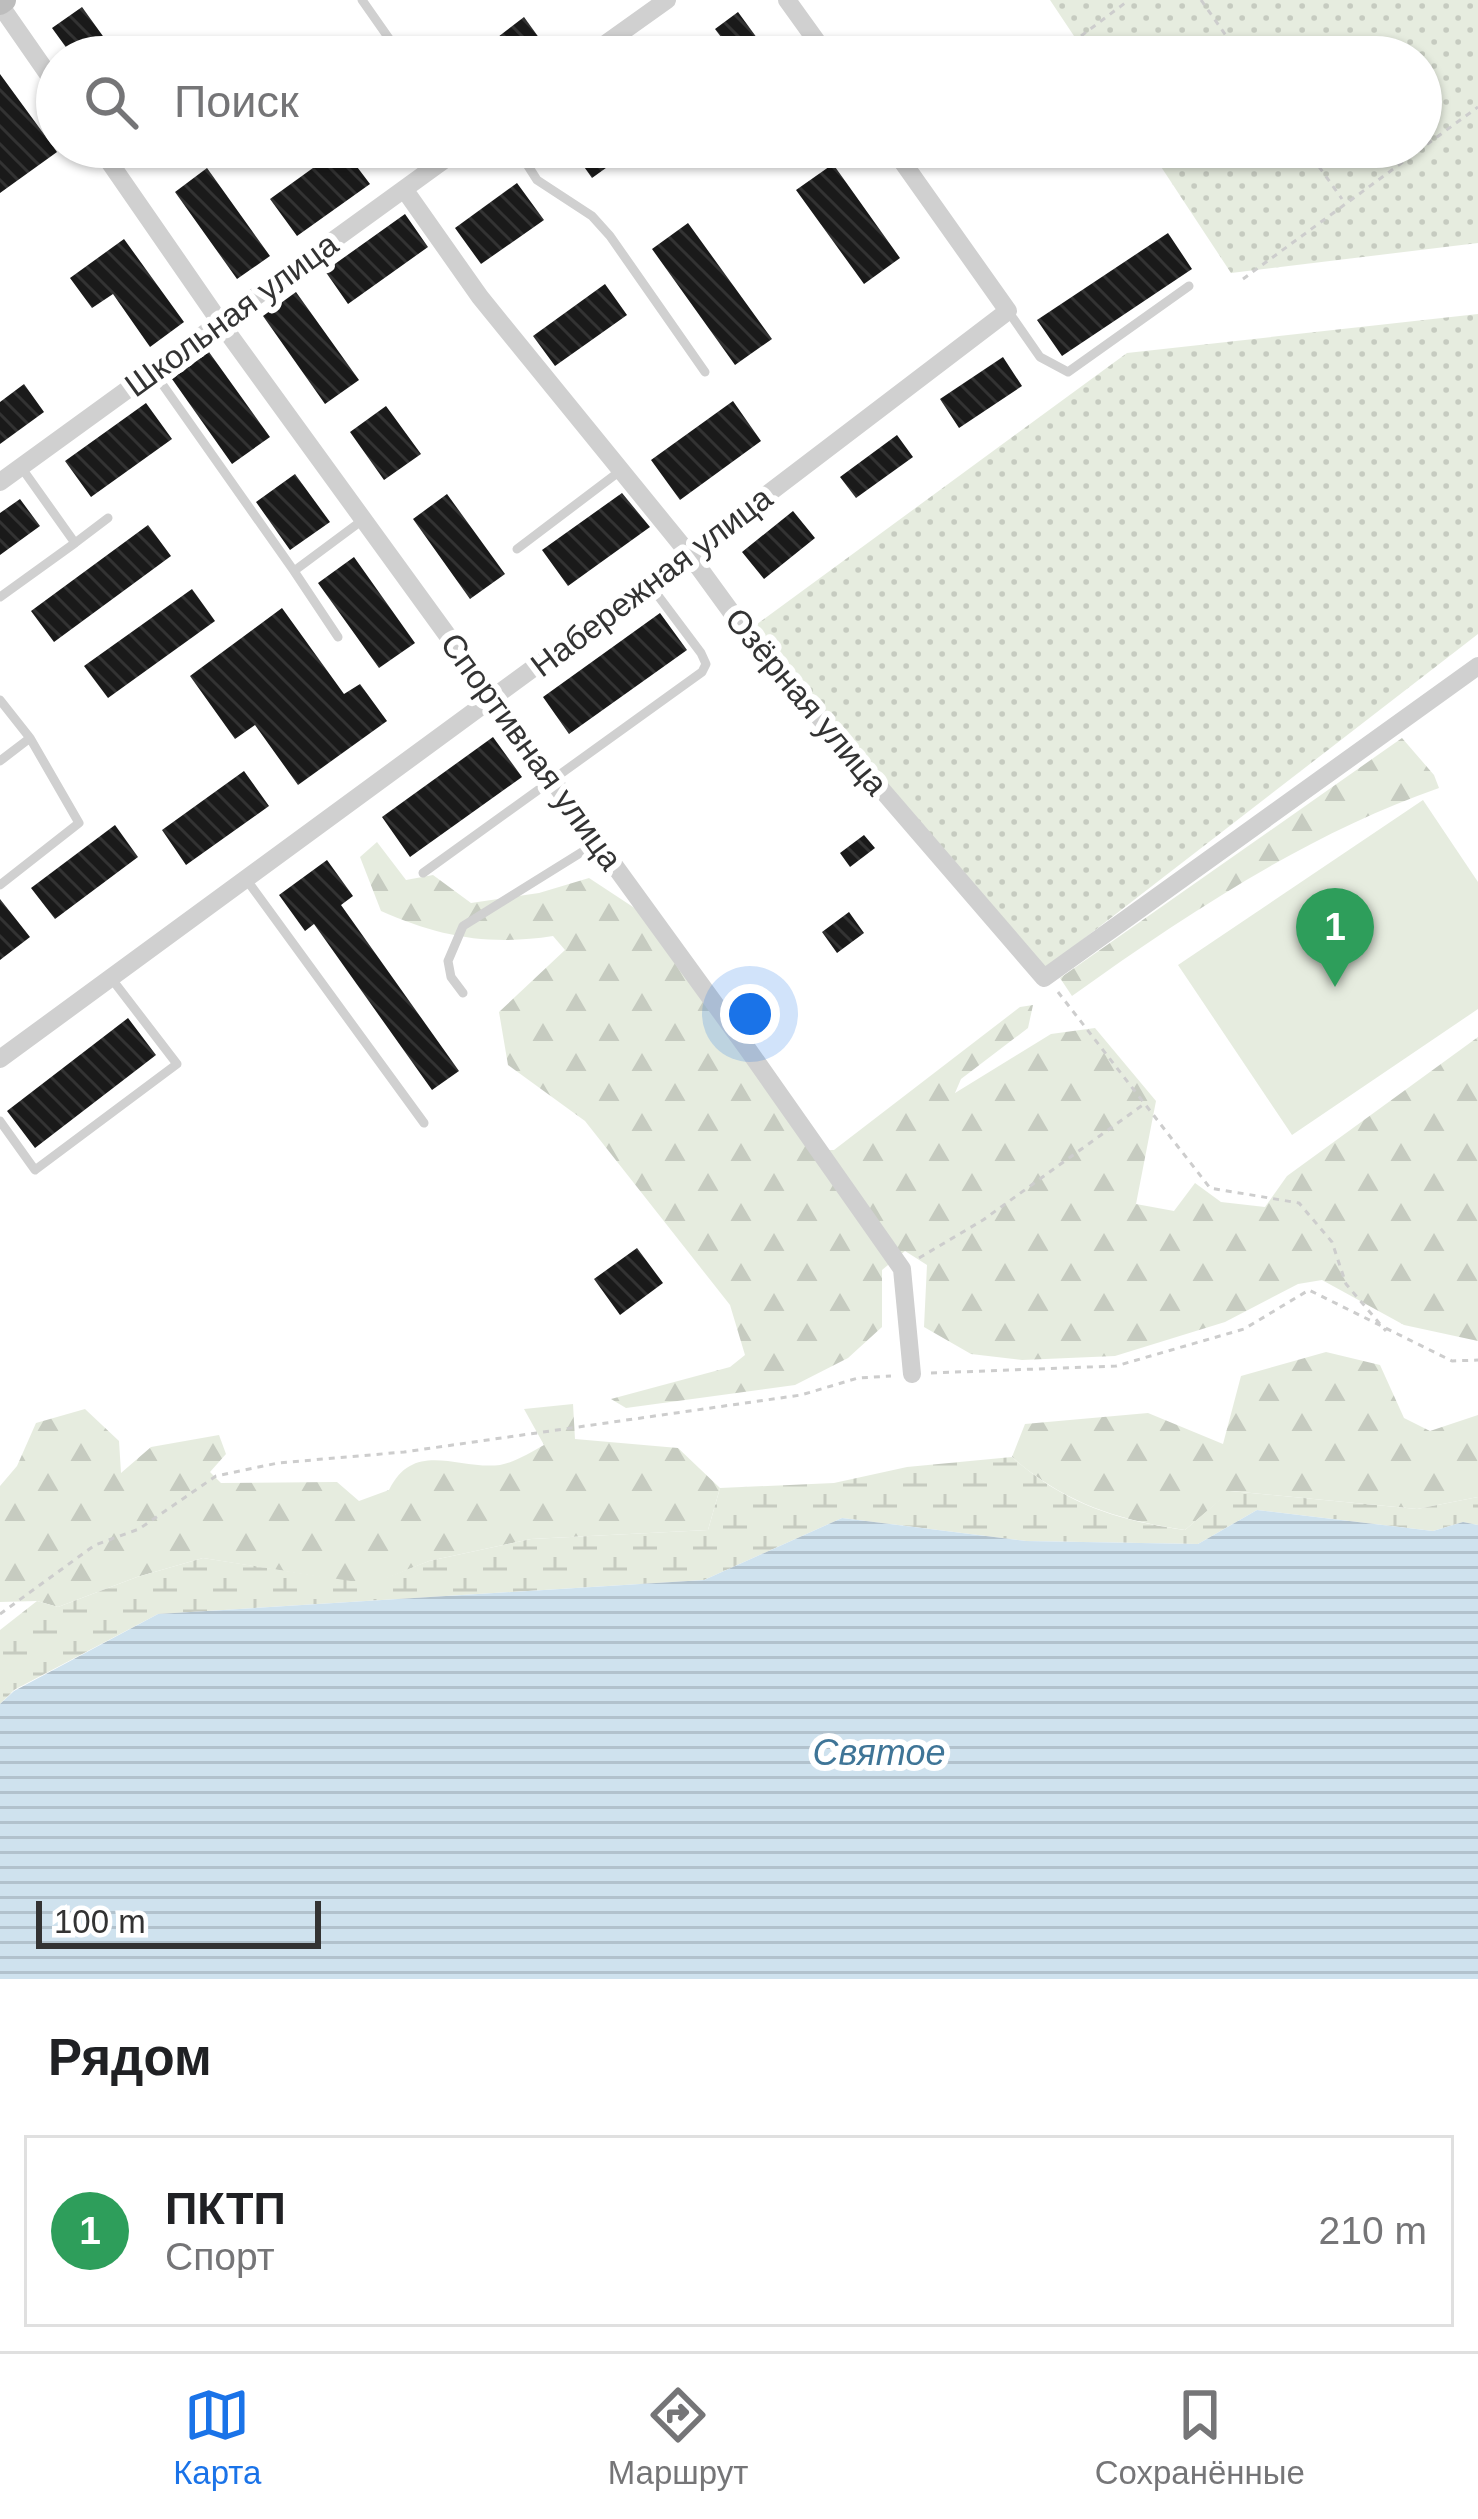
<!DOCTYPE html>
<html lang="ru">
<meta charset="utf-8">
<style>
body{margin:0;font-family:Helvetica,sans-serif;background:#f2f2f2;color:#202124}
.scale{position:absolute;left:36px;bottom:30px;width:285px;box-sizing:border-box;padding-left:12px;border:6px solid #333;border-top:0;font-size:33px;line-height:42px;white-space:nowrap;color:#333;-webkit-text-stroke:9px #fff;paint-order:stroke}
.you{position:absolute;left:750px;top:1014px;width:42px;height:42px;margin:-30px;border:9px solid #fff;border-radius:50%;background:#1a73e8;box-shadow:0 0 0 18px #1a73e833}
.badge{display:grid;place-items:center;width:78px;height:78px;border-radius:50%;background:#1a73e8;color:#fff;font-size:39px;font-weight:700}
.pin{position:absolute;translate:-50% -99px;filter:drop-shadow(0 3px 6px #0008)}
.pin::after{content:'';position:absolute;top:63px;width:42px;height:36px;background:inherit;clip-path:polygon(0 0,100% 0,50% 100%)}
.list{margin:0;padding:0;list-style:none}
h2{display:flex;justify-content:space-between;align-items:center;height:156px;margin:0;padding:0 48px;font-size:51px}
h2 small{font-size:39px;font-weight:400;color:#757577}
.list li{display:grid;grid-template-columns:78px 1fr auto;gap:36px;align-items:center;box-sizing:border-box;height:192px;margin:0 24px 24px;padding:0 24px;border:3px solid #e0e0e0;border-radius:0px}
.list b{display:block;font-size:45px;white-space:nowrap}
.list p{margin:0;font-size:39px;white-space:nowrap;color:#757577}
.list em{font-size:39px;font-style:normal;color:#757577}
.icon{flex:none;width:66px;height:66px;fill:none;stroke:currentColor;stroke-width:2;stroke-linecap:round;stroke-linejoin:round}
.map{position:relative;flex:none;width:1478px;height:1979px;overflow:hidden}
.search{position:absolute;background:#fff;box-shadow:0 3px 9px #0004;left:36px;right:36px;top:36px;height:132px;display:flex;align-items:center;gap:30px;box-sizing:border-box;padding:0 42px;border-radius:66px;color:#757577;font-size:45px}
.sheet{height:372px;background:#fff}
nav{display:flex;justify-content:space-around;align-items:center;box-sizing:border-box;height:168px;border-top:3px solid #e0e0e0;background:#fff;font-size:33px;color:#757577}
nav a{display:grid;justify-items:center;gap:6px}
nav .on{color:#1a73e8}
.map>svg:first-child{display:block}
</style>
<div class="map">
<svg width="1478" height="1979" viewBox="0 0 1478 1979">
<defs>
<pattern id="forest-firs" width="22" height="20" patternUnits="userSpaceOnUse" patternTransform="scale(3)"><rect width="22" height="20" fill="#e6ecdf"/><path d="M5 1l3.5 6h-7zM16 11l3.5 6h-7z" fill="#c6cbc0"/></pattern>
<pattern id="wetland-marsh" width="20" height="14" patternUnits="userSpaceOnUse" patternTransform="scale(3)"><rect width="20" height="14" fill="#e6ecdf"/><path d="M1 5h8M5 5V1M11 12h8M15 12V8" fill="none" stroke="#c6cbc0"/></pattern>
<pattern id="garden-dots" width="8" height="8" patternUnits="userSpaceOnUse" patternTransform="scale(3)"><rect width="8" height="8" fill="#e6ecdf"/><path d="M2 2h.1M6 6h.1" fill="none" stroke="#c6cbc0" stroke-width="1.8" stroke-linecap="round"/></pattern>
<pattern id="water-rules" width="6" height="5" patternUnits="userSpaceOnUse" patternTransform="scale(3)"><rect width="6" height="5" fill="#cfe2ee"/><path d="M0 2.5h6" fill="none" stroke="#b2c2cd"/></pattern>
<pattern id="building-back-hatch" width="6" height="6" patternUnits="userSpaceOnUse" patternTransform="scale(3)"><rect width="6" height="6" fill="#1a1a1a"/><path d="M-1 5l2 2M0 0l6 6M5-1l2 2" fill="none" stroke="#333"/></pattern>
</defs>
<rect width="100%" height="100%" fill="#fff"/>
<!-- forest -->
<path fill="url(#forest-firs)" d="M1402,738l32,37 5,13c-132,46 -254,127 -367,208l-12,-18z
M377,842l29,38 27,-5 38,28 68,-10 50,-15 76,50 159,222h10l186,-143 13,-2 -5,23 -67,51 -6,14 96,-59 44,-6 61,73 -20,103 38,7 21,-28 26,19 44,5 22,-31 191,-139v304l-74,-16 -82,-45 -24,4 -73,38 -110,34 -93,4 -51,-6 -47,-27 3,-62 -22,-14 -23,19v57l-34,31 -53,27 -169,23 -15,-9 119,-32 15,-12 -15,-50 -145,-184 -77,-56 -9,-53 66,-62 -12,-14c-64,10 -113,1 -172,-25l-21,-54z
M1326,1352l54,13 24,53 26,13 48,-16v82l-61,12 -186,-18 -46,39c-67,-10 -121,-27 -173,-73l13,-33 123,-11 75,31 18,-68z
M573,1404l2,35 103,9 42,40 -12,42 -177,9 -102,22 -59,24 -167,-27 -66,19 -79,30 -21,-6 -37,1v-116l17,-20 19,-43 49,-14 34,32 2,32 30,-26 68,-12 7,19 -16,18 11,11 116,-1 22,19 30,-11c25,-51 69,-20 111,-25 14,-2 31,-13 44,-20l-20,-36z"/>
<!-- wetland -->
<path fill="url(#wetland-marsh)" d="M1012,1457c53,47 104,63 173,73l45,-39 187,18 61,-12v28l-15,-3 -30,9 -176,-21 -59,34 -172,-3 -184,-23 -138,62 -546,34 -144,76 -14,14v-74l37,-29 21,6 79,-30 66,-19 167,26 59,-23 102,-22 177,-9 12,-42 114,-5 73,-16z"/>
<!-- park -->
<path fill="#e6ecdf" d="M1423,800l55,82v127l-186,126 -114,-170z"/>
<!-- garden -->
<path fill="url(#garden-dots)" d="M1050,0h428v243l-247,30 -83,-126h273v-90h-333z
M1478,314v320l-432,334 -293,-341 374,-274z"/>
<!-- water -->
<path fill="url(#water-rules)" d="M1257,1510l176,21 30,-9 15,3v454h-1478v-275l14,-13 144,-77 546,-34 138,-62 184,23 172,3z"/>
<!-- building -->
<path fill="url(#building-back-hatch)" d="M82,7l36,50h-45l-21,-29z
M738,12l33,45h-35l-21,-28z
M524,17l21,29 -14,11h-59z
M0,74l57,78 -57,41z
M342,147l28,37 -73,52 -27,-37z
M570,147h65l-43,31z
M833,164l67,94 -36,26 -68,-94z
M207,168l63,88 -33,23 -62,-87z
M517,183l27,37 -63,44 -26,-36z
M405,214l23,33 -80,57 -23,-33z
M688,223l84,116 -37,26 -83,-116z
M1168,233l24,36 -130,87 -25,-36z
M124,239l60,83 -34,25 -37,-53 -21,14 -22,-30z
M605,284l22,31 -72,51 -22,-30z
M296,292l63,88 -34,24 -62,-88z
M209,352l61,85 -38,27 -60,-85z
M1003,357l19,29 -63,42 -19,-29z
M24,384l20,28 -44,32v-42z
M733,401l28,40 -81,59 -29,-40z
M146,403l26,36 -81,58 -26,-36z
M386,406l35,48 -37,26 -34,-48z
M897,435l16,22 -57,41 -16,-21z
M295,474l35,48 -40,28 -34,-48z
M622,493l28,34 -82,59 -26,-36z
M447,494l58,80 -35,25 -57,-80z
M20,499l20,27 -40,29v-42z
M793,511l22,27 -51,41 -22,-27z
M148,525l23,31 -117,86 -23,-31z
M354,557l61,86 -36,25 -61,-85z
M192,589l23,32 -107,77 -24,-32z
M282,608l62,86 16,-10 27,37 -89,64 -43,-60 -20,14 -45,-63z
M660,613l27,37 -118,84 -26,-37z
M493,737l29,40 -112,80 -28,-40z
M244,771l25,35 -83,59 -24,-35z
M115,825l23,32 -83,62 -24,-31z
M864,835l11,13 -25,19 -10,-14z
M327,860l26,36 -12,9 118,166 -27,19 -118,-166 -9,7 -26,-36z
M0,899l30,38 -30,23z
M849,912l15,21 -27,20 -15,-21z
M128,1018l28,37 -121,93 -28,-37z
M637,1248l26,35 -43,32 -26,-36z"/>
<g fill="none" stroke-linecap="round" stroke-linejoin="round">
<!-- path -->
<path stroke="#cdcdcd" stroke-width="3" stroke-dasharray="6 6" stroke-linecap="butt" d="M1201,0l40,57
M1081,36l48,-36
M1305,147l37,52
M1243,279l235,-172
M1058,992l152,196 89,15 33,39 14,42 40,47
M919,1258l64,-38 161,-116
M931,1373l185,-7 128,-37 65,-39 143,71 26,-1
M0,1614l95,-69 44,-16 77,-53 62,-13 126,-11 397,-57 57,-17 33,-2"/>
<!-- lane -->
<path stroke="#d0d0d0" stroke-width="9" d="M362,0l40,57
M516,147l21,33 55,36 18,20 95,136
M1008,311l32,46 28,15 121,-86
M153,371l141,200
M75,543l33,-25
M517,549l103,-78
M0,597l75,-54 -54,-76
M338,637l-44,-66 70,-52
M0,700l30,38 -30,23
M423,873l279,-201 4,-8 -5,-11 -51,-68
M246,879l178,244
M0,885l79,-62 -49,-85
M463,993l-12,-16 -3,-16 15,-35 135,-84
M0,1121l35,49 142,-106 -66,-86"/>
<!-- street -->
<path stroke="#d0d0d0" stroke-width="18" d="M787,0l41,57
M0,5l57,82
M587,57l80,-57
M99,147l121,175 529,729 153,218 10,105
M404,189l76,108 209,257 56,77 299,347 434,-312
M0,482l462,-335
M0,1059l689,-505 319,-243 -116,-164"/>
<!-- secondary -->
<path stroke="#bdbdbd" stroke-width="24" d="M0,3l4,-3"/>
</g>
<g text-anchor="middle" stroke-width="12" stroke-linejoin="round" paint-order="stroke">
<!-- street labels -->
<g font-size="33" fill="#333" stroke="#fff">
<text transform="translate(231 314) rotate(-36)" y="12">Школьная улица</text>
<text transform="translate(651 581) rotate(-37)" y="12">Набережная улица</text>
<text transform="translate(807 701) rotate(50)" y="12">Озёрная улица</text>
<text transform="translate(532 751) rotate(54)" y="12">Спортивная улица</text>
</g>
<!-- water labels -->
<g font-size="36" font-style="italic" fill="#3f7597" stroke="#fff">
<text x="879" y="1765">Святое</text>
</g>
</g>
</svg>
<div class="scale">100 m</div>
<div class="you"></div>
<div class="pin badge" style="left:1335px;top:987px;background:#2e9e5b">1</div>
<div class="search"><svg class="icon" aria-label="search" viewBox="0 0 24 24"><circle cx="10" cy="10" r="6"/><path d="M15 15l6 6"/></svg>Поиск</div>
</div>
<section class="sheet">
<h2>Рядом<small></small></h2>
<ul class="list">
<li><span class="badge" style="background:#2e9e5b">1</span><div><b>ПКТП</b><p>Спорт</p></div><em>210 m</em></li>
</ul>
</section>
<nav>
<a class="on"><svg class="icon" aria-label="map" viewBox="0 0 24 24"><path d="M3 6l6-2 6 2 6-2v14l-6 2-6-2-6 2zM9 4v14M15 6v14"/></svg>Карта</a>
<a><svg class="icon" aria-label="directions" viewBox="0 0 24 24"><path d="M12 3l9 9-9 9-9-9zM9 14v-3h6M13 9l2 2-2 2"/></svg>Маршрут</a>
<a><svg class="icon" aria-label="saved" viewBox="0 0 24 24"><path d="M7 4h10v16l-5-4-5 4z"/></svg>Сохранённые</a>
</nav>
